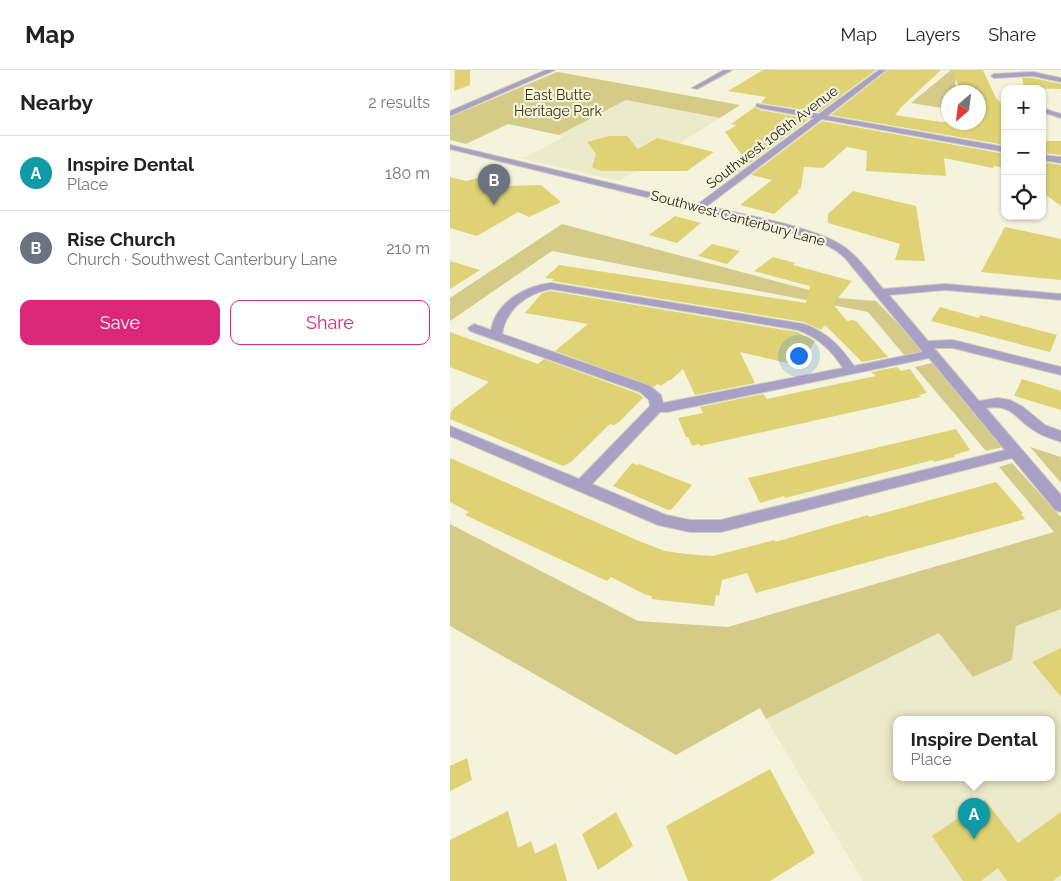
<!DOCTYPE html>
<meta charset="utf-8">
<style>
body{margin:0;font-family:Raleway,sans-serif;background:#f2f2f2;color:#222}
.controls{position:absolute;right:15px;top:15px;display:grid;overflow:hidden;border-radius:10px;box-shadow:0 1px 4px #0004}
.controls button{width:45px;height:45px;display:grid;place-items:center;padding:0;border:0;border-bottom:1px solid #e0e0e0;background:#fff;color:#222;font:25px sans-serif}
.compass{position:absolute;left:491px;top:15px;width:45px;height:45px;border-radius:50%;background:#fff;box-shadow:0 1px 4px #0004;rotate:208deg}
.you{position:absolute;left:348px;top:285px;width:18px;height:18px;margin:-12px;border:4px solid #fff;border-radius:50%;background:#1a73e8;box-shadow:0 0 0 8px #1a73e833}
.badge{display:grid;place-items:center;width:32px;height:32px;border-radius:50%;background:#db2777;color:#fff;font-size:16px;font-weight:700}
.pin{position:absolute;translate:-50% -41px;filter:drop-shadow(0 1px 2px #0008)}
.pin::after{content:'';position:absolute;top:26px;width:18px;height:15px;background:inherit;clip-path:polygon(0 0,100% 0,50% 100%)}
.popup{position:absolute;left:443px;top:646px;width:162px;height:65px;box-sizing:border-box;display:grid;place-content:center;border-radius:10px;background:#fff;filter:drop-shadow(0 1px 4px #0005);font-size:16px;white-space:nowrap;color:#767676}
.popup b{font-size:19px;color:#222}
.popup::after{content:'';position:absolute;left:50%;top:100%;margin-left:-10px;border:10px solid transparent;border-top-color:#fff}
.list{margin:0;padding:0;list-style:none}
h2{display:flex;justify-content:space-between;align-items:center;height:65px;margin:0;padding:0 20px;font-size:21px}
h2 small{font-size:16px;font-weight:400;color:#767676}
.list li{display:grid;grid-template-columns:32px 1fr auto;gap:15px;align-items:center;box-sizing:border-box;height:75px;padding:0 20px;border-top:1px solid #e0e0e0}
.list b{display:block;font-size:19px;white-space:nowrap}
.list p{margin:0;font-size:16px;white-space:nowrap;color:#767676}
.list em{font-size:16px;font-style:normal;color:#767676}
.actions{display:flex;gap:10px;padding:15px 20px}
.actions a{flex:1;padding:11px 0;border:1px solid #db2777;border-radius:10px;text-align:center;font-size:18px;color:#db2777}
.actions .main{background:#db2777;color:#fff}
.icon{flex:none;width:28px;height:28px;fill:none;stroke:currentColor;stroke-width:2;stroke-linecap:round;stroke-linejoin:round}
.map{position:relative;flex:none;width:611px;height:811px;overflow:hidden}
header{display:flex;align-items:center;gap:30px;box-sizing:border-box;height:70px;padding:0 25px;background:#fff;border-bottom:1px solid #e0e0e0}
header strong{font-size:24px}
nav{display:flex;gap:28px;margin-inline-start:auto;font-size:18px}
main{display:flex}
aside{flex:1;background:#fff}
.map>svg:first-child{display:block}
</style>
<header>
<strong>Map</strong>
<nav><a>Map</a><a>Layers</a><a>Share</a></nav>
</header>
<main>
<aside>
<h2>Nearby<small>2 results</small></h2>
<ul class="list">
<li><span class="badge" style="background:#0f9aa8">A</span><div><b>Inspire Dental</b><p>Place</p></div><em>180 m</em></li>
<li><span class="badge" style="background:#6b7280">B</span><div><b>Rise Church</b><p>Church · Southwest Canterbury Lane</p></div><em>210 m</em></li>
</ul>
<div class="actions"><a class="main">Save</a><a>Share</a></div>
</aside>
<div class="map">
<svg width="611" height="811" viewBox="0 0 611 811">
<rect width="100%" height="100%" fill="#f6f3dc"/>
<!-- built -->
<path fill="#edeacb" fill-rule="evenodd" d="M176,30l94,18 -101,63 -103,-24h10l38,-20 -5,-2z
M611,539v272h-198l-97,-162 174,-86 33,44 39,-17 4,-34zM446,650h156v58h-156z"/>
<!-- green -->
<path fill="#d4cb88" d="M501,0h15l-11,12 1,10h-8v17l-37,-6z
M107,2h1l182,33 -20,13 -94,-18 -67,35 -51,-11 -42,20 -16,-4v-23z
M112,154l277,74 37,3 49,50 -20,5 -37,-44 -316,-61 -102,70v-23z
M482,293l71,84 -17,4 -71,-84z
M580,377l31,10v26z
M562,393l49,54v92l-45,17 -4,34 -39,17 -34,-44 -173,86 -6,-11 -84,47 -226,-129v-102l188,97 90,6 326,-95 -55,-65z"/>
<!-- building -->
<path fill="#ded275" d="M5,0h15v15l-16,6z
M313,0h113l-57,42 -58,-9 5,-6 -38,-6z
M438,0h53l-42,39h1l-5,6 46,7h37v-32h-18l-7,-20h30l13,28 9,9v38l-174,-30z
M572,8h11l28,6v5l-37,-1z
M305,37l5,3 49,9 -71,53 -4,-1 13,-9 -22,-30 12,-7 -6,-1z
M372,51l183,33v14l-11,-2 -1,2 -49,-10 2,18 -80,-5 1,-20 -20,-4 -24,21 -19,-1 -3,21 -4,3 2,1 -25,22 -34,-9 32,-25 -21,-5z
M159,66h18l11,13 19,-11 57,14 -27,19h-86l-9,-4 4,-13 -9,-12z
M592,71h19v14l-19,-2z
M592,92l19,3v41l-19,-14z
M44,104l11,12 36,-1 20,17 -32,15 -11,-5 -41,24 -27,-8v-51l16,4z
M403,121l63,15 9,55 -30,-1 5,-16 -72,-21v-9z
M225,146l26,7 -24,20 -28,-8z
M555,157l56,12v41l-80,-8z
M262,174l28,7 -13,13 -29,-8z
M323,187l22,6 -2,2 59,16 -19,23 14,17 6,-1 4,2 31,35 -26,5 -37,-37 -4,5 -17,-8 -252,-41 2,-2 -9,-1 14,-13 247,38 4,-17 -56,-15z
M0,191l30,9 -30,19z
M101,221l246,41 18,9 -15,25 -60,-14 15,31 -60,12 -12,-26 -12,11h-2l-8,6 -4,-2 -3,3 -99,-36 33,-27 -63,-11 17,-20z
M490,237l39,11 1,-3 77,20 -7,17 -119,-31z
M0,262l88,32 6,-5 95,35 4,4 -24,24 -5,3 -4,-1 -39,38 -8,4 -113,-47v-5l3,-5 36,-27 -39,-15z
M447,297l4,4 9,-2 17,24 -8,2 2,2 -221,49 -1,-2 -7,2 -4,-9h-2l-8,-19 25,-5 -3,-6 63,-13 4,5 27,-6 82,-17 -5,-4z
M572,309l39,12v19l-47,-14z
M506,359l14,21 -16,5 1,2 -21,5 -1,-2 -148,38 -1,-2 -24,7 -12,-25z
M0,388l189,83 26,10 21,3 27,2 62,-16v2l93,-27 1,2 127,-35 27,31 -2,1 4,5 -269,74 -9,-20 -25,7 -3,16 -3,-1 -2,11 -19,-2 -44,-5 1,-3 -6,-1 -35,-18 -4,4 -142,-66 4,-3 -19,-10z
M182,393l5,2 2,-1 53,21 -20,24 -4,1 -55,-24z
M611,578v49l-29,-35z
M17,688l5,22 -22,11v-25z
M320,699l45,84 -45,28h-82l-22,-55z
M535,730l33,43 43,-31v63l-8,6h-46l-9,-13 -17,13h-18l-31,-45z
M58,741l10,37 13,-7 4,13 21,-11 11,38h-117v-41z
M166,742l17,34 -35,24 -16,-36z"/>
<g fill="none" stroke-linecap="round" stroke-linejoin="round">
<defs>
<path id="minor" d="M96,0h9l-105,46v-5z
M274,0h8l-35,19 -5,-1z
M429,0h7l-59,46 178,31v5l-183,-33 -115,87c36,9 113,21 140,43 14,11 25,27 36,40l62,-5 116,10v6l-116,-10 -56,5 39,46 25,-1 108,27v8l-108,-27h-19l45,53 19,-3 12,2 13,7 22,18 16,6v11c-8,-3 -19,-6 -26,-11 -20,-12 -22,-27 -49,-23l75,87v17l-6,-2 -43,-52 -291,74h-31l-32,-7 -208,-89v-10l129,53 71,-73 -1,-6 -9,-8 -170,-61 -2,-3 6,-4 17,6c5,-28 34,-44 60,-47l253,41c24,9 36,22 50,42l69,-14 -78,-94c-16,-15 -35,-20 -56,-26l-339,-83v-4l248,59 116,-86 -54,-10 -4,-2 1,-2 62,10zM101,219l247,41c21,8 33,20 45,38l-180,35 -2,-8 -11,-9 -148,-52c4,-25 25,-41 49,-45zM479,288l76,92 -284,70h-31l-24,-5 -74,-31 68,-72h7z
M583,2l28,6v4l-28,-6 -39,2 -3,-2 3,-2z
M592,38l19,6v4l-19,-6z
M592,85l19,2v6l-19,-3z"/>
</defs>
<!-- minor casing -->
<use href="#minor" stroke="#d0ceb9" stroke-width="2"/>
<!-- minor -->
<use href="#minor" fill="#a8a1c5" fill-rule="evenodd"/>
</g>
<g text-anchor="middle" stroke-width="4.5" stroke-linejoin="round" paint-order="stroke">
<!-- far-park labels -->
<g font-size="14" fill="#383309" stroke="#f6f3dc">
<text x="108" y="30">East Butte<tspan x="108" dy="16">Heritage Park</tspan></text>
</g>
<!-- far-street labels -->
<g font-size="14" fill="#25241c" stroke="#f6f3dc">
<text transform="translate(322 67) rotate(-37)" y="5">Southwest 106th Avenue</text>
<text transform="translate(288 148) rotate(15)" y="5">Southwest Canterbury Lane</text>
</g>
</g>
</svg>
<div class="controls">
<button>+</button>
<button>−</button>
<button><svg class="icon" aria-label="locate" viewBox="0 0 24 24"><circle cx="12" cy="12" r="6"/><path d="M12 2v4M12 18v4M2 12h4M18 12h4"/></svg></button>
</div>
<svg class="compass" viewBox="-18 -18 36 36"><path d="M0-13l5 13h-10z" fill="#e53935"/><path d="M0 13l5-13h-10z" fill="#767676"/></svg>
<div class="you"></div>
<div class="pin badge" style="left:524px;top:769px;background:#0f9aa8">A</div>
<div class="popup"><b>Inspire Dental</b>Place</div>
<div class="pin badge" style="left:44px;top:135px;background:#6b7280">B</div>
</div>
</main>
